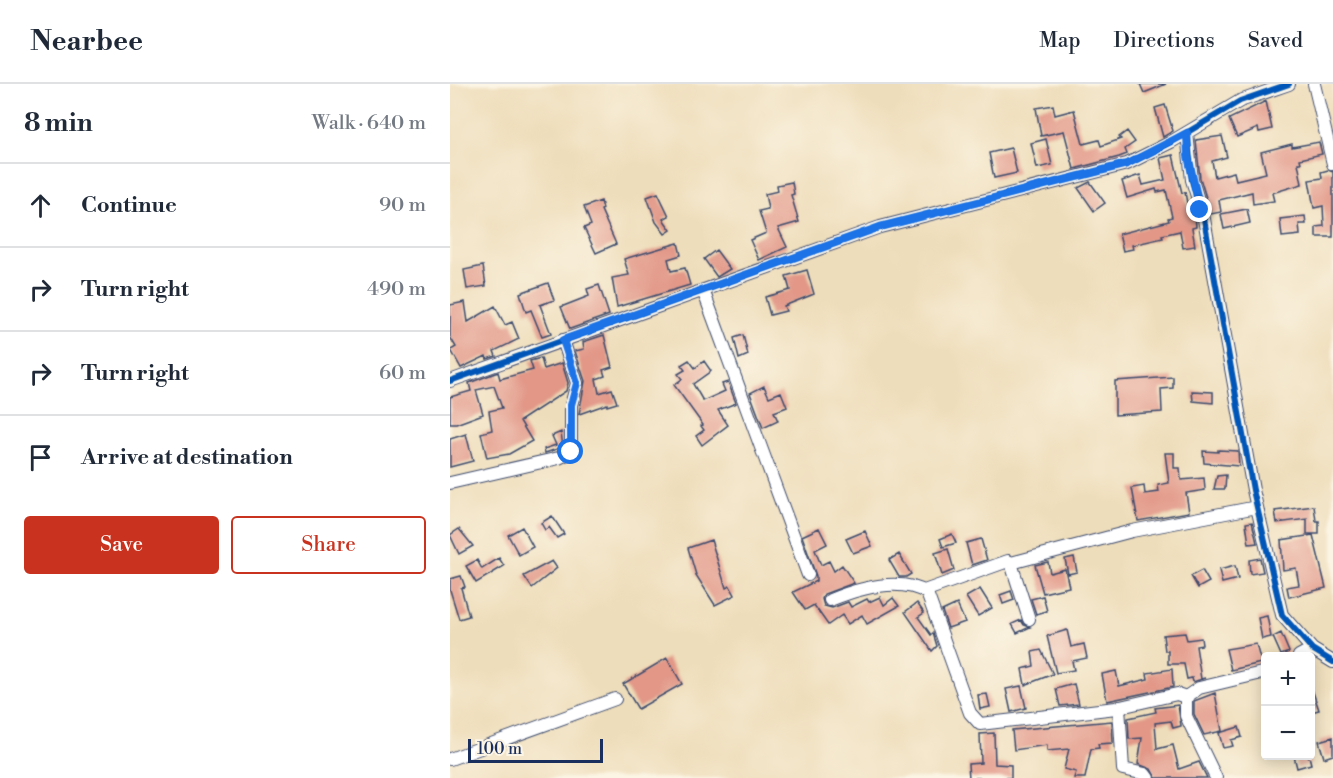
<!DOCTYPE html>
<meta charset="utf-8">
<style>
body{margin:0;font-family:"Libre Bodoni",serif;background:#f2f2f3;color:#1f2937}
.controls{position:absolute;right:18px;bottom:18px;display:grid;overflow:hidden;border-radius:6px;box-shadow:0 3px 15px #0003}
.controls button{width:54px;height:54px;display:grid;place-items:center;padding:0;border:0;border-bottom:2px solid #e0e1e3;background:#fff;color:#1f2937;font:30px sans-serif}
.scale{position:absolute;left:18px;bottom:15px;width:135px;box-sizing:border-box;padding-left:6px;border:3px solid #1b2f5e;border-top:0;font-size:16px;line-height:21px;white-space:nowrap;color:#1b2f5e;-webkit-text-stroke:4px #fcf5e5;paint-order:stroke}
.stop{position:absolute;width:18px;height:18px;margin:-14px;border:4px solid #1a73e8;border-radius:50%;background:#fff}
.stop.end{background:#1a73e8;border-color:#fff;box-shadow:0 2px 6px #0008}
.list{margin:0;padding:0;list-style:none}
h2{display:flex;justify-content:space-between;align-items:center;height:78px;margin:0;padding:0 24px;font-size:26px}
h2 small{font-size:20px;font-weight:400;color:#747a83}
.list li{display:grid;grid-template-columns:39px 1fr auto;gap:18px;align-items:center;box-sizing:border-box;height:84px;padding:0 24px;border-top:2px solid #e0e1e3}
.list b{display:block;font-size:22px;white-space:nowrap}
.list em{font-size:20px;font-style:normal;color:#747a83}
.actions{display:flex;gap:12px;padding:18px 24px}
.actions a{flex:1;padding:14px 0;border:2px solid #c8321e;border-radius:6px;text-align:center;font-size:21px;color:#c8321e}
.actions .main{background:#c8321e;color:#fff}
.icon{flex:none;width:33px;height:33px;fill:none;stroke:currentColor;stroke-width:2;stroke-linecap:round;stroke-linejoin:round}
.map{position:relative;flex:none;width:883px;height:694px;overflow:hidden}
header{display:flex;align-items:center;gap:36px;box-sizing:border-box;height:84px;padding:0 30px;background:#fff;border-bottom:2px solid #e0e1e3}
header strong{font-size:28px}
nav{display:flex;gap:33px;margin-inline-start:auto;font-size:21px}
main{display:flex}
aside{flex:1;background:#fff}
.map>svg:first-child{display:block}
</style>
<header>
<strong>Nearbee</strong>
<nav><a>Map</a><a>Directions</a><a>Saved</a></nav>
</header>
<main>
<aside>
<h2>8 min<small>Walk · 640 m</small></h2>
<ul class="list">
<li><svg class="icon" aria-label="ahead" viewBox="0 0 24 24"><path d="M12 20V5M6 11l6-6 6 6"/></svg><div><b>Continue</b></div><em>90 m</em></li>
<li><svg class="icon" aria-label="right" viewBox="0 0 24 24"><path d="M7 20v-9h11M14 6l5 5-5 5"/></svg><div><b>Turn right</b></div><em>490 m</em></li>
<li><svg class="icon" aria-label="right" viewBox="0 0 24 24"><path d="M7 20v-9h11M14 6l5 5-5 5"/></svg><div><b>Turn right</b></div><em>60 m</em></li>
<li><svg class="icon" aria-label="arrive" viewBox="0 0 24 24"><path d="M6 21V4h12l-3 4 3 4H6"/></svg><div><b>Arrive at destination</b></div></li>
</ul>
<div class="actions"><a class="main">Save</a><a>Share</a></div>
</aside>
<div class="map">
<svg width="883" height="694" viewBox="0 0 883 694">
<rect width="100%" height="100%" fill="#fcf5e5"/>
<filter id="ink" filterUnits="userSpaceOnUse"><feTurbulence type="fractalNoise" baseFrequency=".0167" numOctaves="2"/><feDisplacementMap in="SourceGraphic" scale="12" xChannelSelector="R" yChannelSelector="G"/><feConvolveMatrix kernelMatrix="1 2 1 2 8 2 1 2 1" color-interpolation-filters="sRGB"/></filter>
<filter id="wash" filterUnits="userSpaceOnUse"><feTurbulence type="fractalNoise" baseFrequency=".008" numOctaves="4" result="noise"/><feDisplacementMap in="SourceGraphic" scale="24" xChannelSelector="R" yChannelSelector="G"/><feGaussianBlur stdDeviation="1.35" result="paint"/><feColorMatrix in="noise" values="0 0 0 0 0 0 0 0 0 0 0 0 0 0 0 0 0 1.4 0 .05"/><feComposite in="paint" operator="in"/></filter>
<g filter="url(#wash)">
<rect width="100%" height="100%" fill="#eeddba"/>
<g id="blocks">
<!-- building -->
<path fill="#e29787" d="M690,0h26l-22,9z
M816,17l6,28 -13,3 -1,-4 -21,9 -8,-18z
M603,21l2,10 19,-5 9,34 16,-4 2,6 20,-7 -2,-2 8,-6 8,11 -10,7 2,5 -8,3 -45,12 -10,-38 -23,5 -5,-28z
M715,21l8,26 -10,6 -8,-29z
M772,52l5,21 -15,4 3,16 19,-5 2,8 30,-7 -5,-21 31,-8v3l27,-5 3,12 -22,5 1,4h-3l4,21 -30,9 2,8 -21,3 -1,-12 -33,8 2,12 -10,2 -11,-36 -4,-38z
M596,55l6,26 -15,3 -6,-25z
M561,64l6,25 -23,5 -5,-25z
M723,71l9,38 3,-1 3,17 4,-1 3,8 1,11 -4,1 3,18 -12,2 -3,-17 -18,4 1,3 -31,7 1,4 -10,2 -4,-17 50,-13 -1,-3 4,-1 -6,-27 -9,2 -1,-3 -29,9 -5,-17 18,-6 3,10 22,-5 -5,-22z
M878,86l5,2v65h-17v-10l8,-1 -1,-20 -9,2 -5,-28 13,-2 -1,-6z
M342,98l2,12 -3,1 8,27 -21,6 9,19 -28,13 -9,-20 16,-7 -7,-22 9,-2 -3,-15 13,-3 -1,-6z
M640,98l15,21 -11,8 -16,-23z
M208,109l11,23 -6,3 8,11 -6,4 -9,-12 -9,-25z
M151,117l2,8 -2,1 15,34 -20,9 -12,-25 7,-3 -7,-18z
M797,125l3,14 -26,6 -3,-15z
M855,132l1,8h-7l1,11 -18,2 -2,-18z
M228,159l3,12 -13,4 3,12 14,-3 5,17 -73,22 -5,-29 17,-3 -5,-16z
M266,166l14,19 -13,8 -13,-18z
M33,182l3,20 -19,3 -3,-19z
M357,186l7,24 -30,12 2,5 -16,4 -5,-18 25,-7 -4,-14z
M98,199l6,17 -14,5 11,29 -9,3 -11,-27 -5,2 -6,-19z
M149,201l10,30 -39,14 -9,-22 28,-11 -2,-7z
M15,218l3,20 27,-16 10,19 7,-3 7,17 -25,12 2,5 -9,3 -1,-3 -25,12 -10,-18 5,-3 -6,-10v-32z
M154,251l8,32 -9,3 2,6 -9,3 3,14 13,-4 5,14 -10,3v-2l-28,10 6,-33 -10,-30 9,-2 -1,-7z
M293,251l5,20 -9,4 -5,-21z
M91,274l3,11 18,-6 6,20 -2,8 -46,30 12,20 -23,13 -22,4 -6,-25 11,-3 -3,-19 13,-3 -8,-22 -18,4 7,24 -27,10h-6v-27l21,-6 -2,-8 29,-11 2,7 33,-9 -3,-9z
M239,276l6,8 9,-7 7,10 -18,13 10,17 22,-10 -3,-7 6,-2 8,21 -18,7 10,15 -26,20 -6,-9 8,-6 -3,-4 2,-1 -29,-40 8,-6 -4,-5 7,-4 -4,-5z
M723,293v11l-12,1 1,23 -47,3v-34z
M314,302l5,11 12,-5 6,15 -13,5 4,9 -15,7 -13,-35z
M742,307l21,1v11l-20,-2z
M111,348l2,15 -18,6 -1,-4 12,-4 -4,-9z
M16,350l7,27 -23,6v-28z
M768,366l20,1 1,15 -35,-3 -1,-12 15,1z
M715,369h9v15h6l1,12 23,-2 1,12 -19,3 3,19 -51,9 -6,-33 12,-2 1,8 14,-2 -1,-7 11,-2z
M776,391l-1,14h-11l3,-13z
M864,422l2,15h3v13h-12v-15l-30,4 -2,-12z
M102,432l12,18 -7,4 -8,-11 -4,3 -4,-7z
M802,438l5,21 -8,1 -3,-21z
M72,443l11,20 -14,8 -11,-20z
M369,444l8,16 -12,6 6,15 8,-4 5,10 8,-6 12,18 -30,11 -2,5 2,7 8,2 16,-6 3,5 16,-8 2,3 11,-5 4,8 9,-7 6,8 -32,18 -5,-9 -14,9 -6,-9 -14,10 -14,-20 -9,5 -12,-18 23,-11v-5l-14,-40z
M9,445l14,17 -14,8 -9,-19z
M415,447l7,15 -19,7 -7,-14z
M502,450l4,9 -13,4 -3,-8z
M863,451l13,53 -37,9 -2,-10 12,-2 -3,-17 -13,2 -2,-30z
M531,455l6,21 -15,5 -6,-22z
M261,456l15,48 4,-2 5,9 -20,10 -19,-30 -8,-27z
M498,465l6,21 -12,5 -7,-22z
M449,470l12,20 -5,3h-7l-10,-17z
M624,473l3,15 -9,2 -3,-15z
M49,474l5,8 -28,17 -10,-17 11,-6 5,9z
M810,474l3,14 -13,2 -1,-14z
M102,477l5,7 -25,20 -8,-12z
M598,478l2,11 15,-4 4,18 -26,6 -8,-28z
M785,482l3,13 -16,4 -3,-13z
M752,486l7,12 -11,6 -7,-12z
M11,492l4,11 -4,1 8,28 -10,3 -9,-29v-11z
M530,505l12,19 -14,8 -12,-19z
M561,507l3,9 -11,4 -3,-9z
M593,512l4,15 -11,3 -5,-15z
M467,519l7,10 -6,4 13,18 2,-2 4,13 -5,5 -27,-39z
M507,520l8,18 -17,6 -6,-17z
M817,532l4,21 -9,2 -4,-21z
M571,536l3,5 6,2 -13,6 -5,-9z
M617,546l4,17 13,-3 3,14 -15,3 2,9 -18,3 -9,-37z
M735,549l2,7 14,-2 1,7 -6,1 5,33 4,-1 -12,4 -1,-4 -5,1 -3,-15h-16v-13h-3l-2,-16z
M831,549l8,19 -8,3 -8,-18z
M806,560l5,19 -30,7 -5,-21z
M591,566l12,24 -28,11 -3,-16 12,-3 -2,-14z
M217,574l15,26 -44,25 -15,-25z
M722,585l1,18 -66,14 -5,-27 14,-3 3,15 29,-7 -1,-6z
M624,600l5,20 -19,2 -4,-17z
M571,602l5,22 -15,4 -5,-23z
M862,605l7,21 -8,2v-22z
M765,609l7,38 -18,4 -10,-21v-13z
M537,610l3,13 -10,2 -2,-14z
M728,621l3,21 -8,2 -2,-7 -16,2 2,26 16,-4 6,24 20,-7 8,16h-51l-5,-9 -13,-5 4,-26 -13,1 -1,-21 28,-6 -1,-4z
M662,637l1,22 -15,1 1,4 -8,1 -6,29h-11l2,-6 -12,-3 5,-20 -22,2v-6l-33,5 -2,-20z
M789,643l3,10 -11,3 2,6 -10,2 -4,-15z
M544,649l1,31 16,1v13h-42l-1,-14 13,-1 -1,-29z
M883,653v18l-9,3 -5,-17z
M844,672h15l2,8 -14,4z"/>
</g>
</g>
<g filter="url(#ink)">
<use href="#blocks" fill-opacity="0" stroke="#3b496c" stroke-width="1.5"/>
<g fill="none" stroke-linecap="round" stroke-linejoin="round">
<defs>
<path id="minor" d="M864,0l19,80
M737,49l5,47 12,39 49,271 29,125 30,34 21,13
M253,206l105,285
M0,297l430,-154 247,-63 44,-22 69,-41 49,-17
M0,399l109,-25 12,-6v-47l6,-22 -14,-43
M561,479l121,-32 125,-24
M474,507l84,-30 3,2 18,56
M380,516c27,-11 69,-24 97,-7l43,120 10,11 136,-16 61,-14 9,3
M849,572l13,-7
M669,623l4,62 22,5 3,4
M0,675l165,-60
M766,694l-30,-62v-19l13,-9 67,-16"/>
</defs>
<!-- minor casing -->
<use href="#minor" stroke="#3b496c" stroke-width="14"/>
<!-- minor -->
<use href="#minor" stroke="#fff" stroke-width="12"/>
<defs>
<path id="cycleway" d="M737,49l5,47 12,39 49,271 29,125 30,34 21,13
M0,297l430,-154 247,-63 44,-22 69,-41 49,-17"/>
</defs>
<!-- cycleway casing -->
<use href="#cycleway" stroke="#fcf5e5" stroke-width="10"/>
<!-- cycleway -->
<use href="#cycleway" stroke="#0057b8" stroke-width="6"/>
</g>
</g>
<g fill="none" stroke-linecap="round" stroke-linejoin="round" filter="url(#ink)">
<!-- route -->
<path stroke="#1a73e8" stroke-width="8" d="M121,368v-47l6,-22 -14,-43 317,-113 247,-63 60,-31 1,23 12,54"/>
</g>
</svg>
<div class="controls">
<button>+</button>
<button>−</button>
</div>
<div class="scale">100 m</div>
<div class="stop" style="left:121px;top:368px"></div>
<div class="stop end" style="left:750px;top:126px"></div>
</div>
</main>
